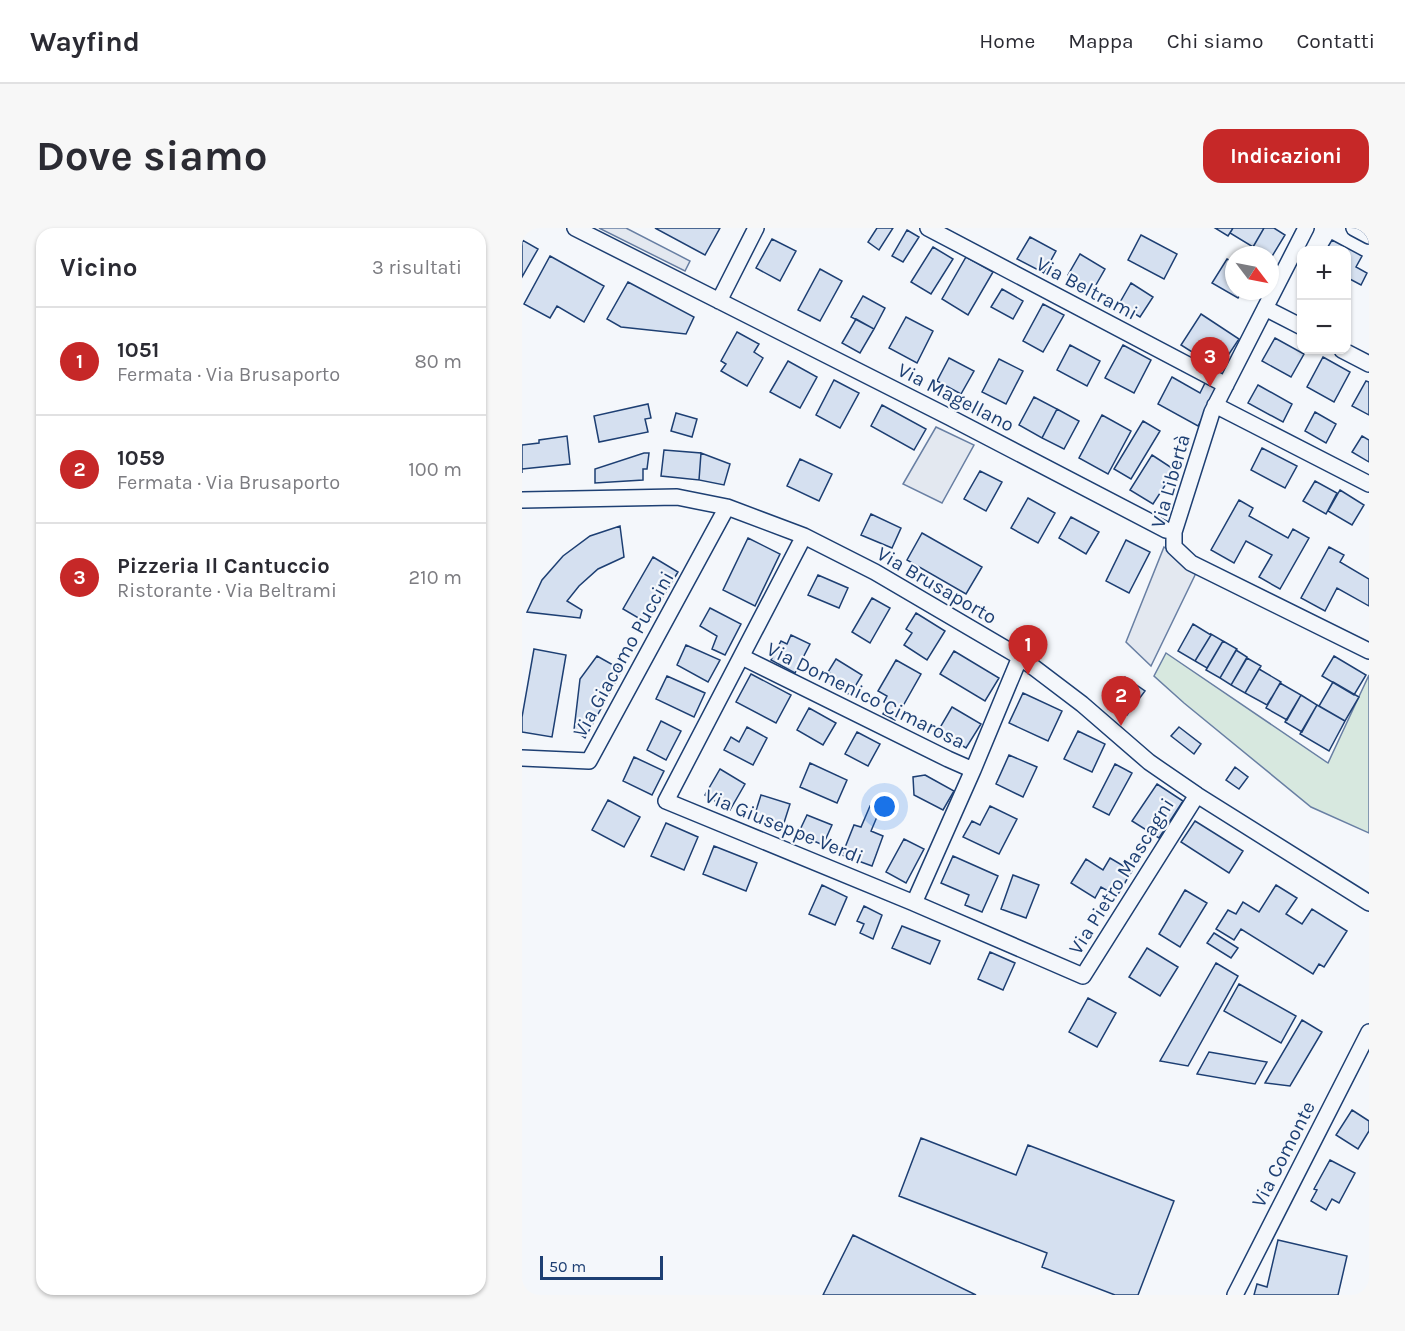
<!DOCTYPE html>
<html lang="it">
<meta charset="utf-8">
<style>
body{margin:0;font-family:Karla,sans-serif;background:#f7f7f7;color:#2b2b33}
.controls{position:absolute;right:18px;top:18px;display:grid;overflow:hidden;border-radius:12px;box-shadow:0 2px 4px #0004}
.controls button{width:54px;height:54px;display:grid;place-items:center;padding:0;border:0;border-bottom:2px solid #e1e1e2;background:#fff;color:#2b2b33;font:30px sans-serif}
.compass{position:absolute;left:703px;top:18px;width:54px;height:54px;border-radius:50%;background:#fff;box-shadow:0 2px 4px #0004;rotate:122deg}
.scale{position:absolute;left:18px;bottom:15px;width:123px;box-sizing:border-box;padding-left:6px;border:3px solid #1d3f73;border-top:0;font-size:16px;line-height:21px;white-space:nowrap;color:#1d3f73;-webkit-text-stroke:4px #f4f7fb;paint-order:stroke}
.you{position:absolute;left:363px;top:579px;width:21px;height:21px;margin:-15px;border:4px solid #fff;border-radius:50%;background:#1a73e8;box-shadow:0 0 0 9px #1a73e833}
.badge{display:grid;place-items:center;width:39px;height:39px;border-radius:50%;background:#c62828;color:#fff;font-size:20px;font-weight:700}
.pin{position:absolute;translate:-50% -50px;filter:drop-shadow(0 2px 3px #0008)}
.pin::after{content:'';position:absolute;top:32px;width:21px;height:18px;background:inherit;clip-path:polygon(0 0,100% 0,50% 100%)}
.list{margin:0;padding:0;list-style:none}
h2{display:flex;justify-content:space-between;align-items:center;height:78px;margin:0;padding:0 24px;font-size:26px}
h2 small{font-size:20px;font-weight:400;color:#7c7c81}
.list li{display:grid;grid-template-columns:39px 1fr auto;gap:18px;align-items:center;box-sizing:border-box;height:108px;padding:0 24px;border-top:2px solid #e1e1e2}
.list b{display:block;font-size:22px;white-space:nowrap}
.list p{margin:0;font-size:20px;white-space:nowrap;color:#7c7c81}
.list em{font-size:20px;font-style:normal;color:#7c7c81}
.map{position:relative;flex:none;width:847px;height:1067px;overflow:hidden;border-radius:18px}
header{display:flex;align-items:center;gap:36px;box-sizing:border-box;height:84px;padding:0 30px;background:#fff;border-bottom:2px solid #e1e1e2}
header strong{font-size:28px}
nav{display:flex;gap:33px;margin-inline-start:auto;font-size:21px}
.intro{display:flex;align-items:center;justify-content:space-between;box-sizing:border-box;height:144px;padding:0 36px}
h1{margin:0;font-size:42px}
.button{padding:15px 27px;border-radius:18px;background:#c62828;color:#fff;font-size:21px;font-weight:700}
main{display:flex;gap:36px;padding:0 36px}
aside{flex:1;background:#fff;border-radius:18px;box-shadow:0 2px 4px #0004}
.map>svg:first-child{display:block}
</style>
<header>
<strong>Wayfind</strong>
<nav><a>Home</a><a>Mappa</a><a>Chi siamo</a><a>Contatti</a></nav>
</header>
<div class="intro"><h1>Dove siamo</h1><a class="button">Indicazioni</a></div>
<main>
<aside>
<h2>Vicino<small>3 risultati</small></h2>
<ul class="list">
<li><span class="badge">1</span><div><b>1051</b><p>Fermata · Via Brusaporto</p></div><em>80 m</em></li>
<li><span class="badge">2</span><div><b>1059</b><p>Fermata · Via Brusaporto</p></div><em>100 m</em></li>
<li><span class="badge">3</span><div><b>Pizzeria Il Cantuccio</b><p>Ristorante · Via Beltrami</p></div><em>210 m</em></li>
</ul>
</aside>
<div class="map">
<svg width="847" height="1067" viewBox="0 0 847 1067">
<rect width="100%" height="100%" fill="#f4f7fb"/>
<!-- green -->
<path fill="#d7e8df" stroke="#687fa3" stroke-width="1.5" d="M644,425l162,110 41,-88v158l-58,-26 -127,-104 -30,-27z"/>
<!-- parking -->
<path fill="#e3e8f0" stroke="#687fa3" stroke-width="1.5" d="M77,0h27l64,33 -5,10z
M414,199l38,18 -32,58 -39,-19z
M642,319l33,24 -46,95 -25,-24z"/>
<!-- building -->
<path fill="#d5e0f0" stroke="#1d3f73" stroke-width="1.5" d="M133,0h65l-15,27z
M355,0h16l-14,22 -11,-8z
M693,0h18l-5,8z
M711,0h31l-11,19 -23,-14z
M742,0h10l11,7 -14,23 -1,-3h-4l-13,-8z
M385,2l12,7 -16,25 -11,-6z
M619,7l36,19 -13,25 -36,-19z
M508,9l26,14 -12,22 -27,-14z
M250,11l24,12 -16,30 -24,-13z
M0,12l16,9 -16,28z
M810,12l30,16 -6,11 11,6 -6,12 -15,-8v-27h-20z
M411,19l20,12 -22,35 -20,-12z
M558,26l25,15 -12,21 -25,-15z
M28,28l54,30 -20,36 -27,-16 -7,12 -26,-14z
M444,29l27,15 -25,43 -26,-16z
M705,31l7,4v28h8l-4,7 -26,-15z
M298,41l22,12 -22,40 -22,-11z
M106,54l66,35 -8,17 -65,-7 -14,-8z
M609,55l22,14 -13,20 -21,-13z
M480,61l21,12 -10,18 -22,-12z
M341,68l22,12 -11,21 -23,-12z
M521,76l21,11 -21,37 -20,-11z
M679,86l38,25 -20,30 -38,-24z
M384,89l27,14 -16,32 -28,-15z
M334,91l18,10 -14,24 -18,-10z
M215,104l22,12 -5,8 9,6 -16,28 -26,-15 5,-7 -5,-3z
M753,110l29,16 -13,23 -29,-16z
M548,117l30,16 -13,25 -30,-16z
M601,117l28,15 -17,33 -29,-15z
M801,129l27,15 -16,30 -27,-15z
M427,130l25,13 -13,23 -24,-13z
M477,131l24,12 -17,33 -24,-12z
M266,133l29,16 -17,31 -30,-16z
M650,149l28,16 6,-12 12,7 -20,38 -40,-22z
M312,152l25,13 -19,35 -24,-13z
M844,153l3,1v33l-17,-9z
M736,157l34,19 -9,18 -35,-19z
M512,169l23,12 -15,29 -23,-13z
M126,176l3,14 -6,1 3,13 -49,10 -5,-26z
M360,177l44,24 -12,21 -43,-24z
M535,181l22,12 -15,28 -22,-11z
M793,184l21,12 -10,19 -21,-12z
M154,185l21,6 -5,18 -21,-6z
M580,187l29,16 -23,43 -29,-16z
M621,193l17,10 -29,48 -17,-10z
M45,208l3,28 -48,5v4v-28l17,-2v-3z
M840,208l7,4v22l-17,-10z
M740,220l35,18 -12,22 -34,-18z
M142,222l37,3 -2,27 -38,-4z
M122,225h5l-2,16h-4v11l-48,3v-14z
M179,225l29,11 -6,21 -25,-5z
M630,227l23,15 -22,34 -23,-14z
M278,231l32,15 -13,27 -32,-15z
M458,243l22,11 -16,29 -22,-12z
M793,253l22,12 -11,21 -23,-13z
M818,262l24,15 -12,20 -24,-14z
M506,270l27,15 -17,30 -27,-15z
M717,272l14,8 -4,8 39,22 5,-9 16,9 -29,51 -21,-12 13,-22 -26,-14 -12,22 -23,-13z
M349,286l30,14 -9,20 -31,-13z
M549,289l28,15 -13,22 -27,-16z
M98,298l4,31 -26,12 -19,17 -12,15 15,9 -2,8 -53,-6 15,-32 21,-24 27,-20z
M400,305l60,34 -16,27 -59,-34z
M226,310l32,16 -25,52 -32,-16z
M604,312l24,12 -21,41 -23,-12z
M807,319l15,8 -4,7 29,17v27l-32,-18 -12,23 -24,-13z
M131,329l25,15 -31,51 -24,-14z
M296,347l30,13 -9,20 -31,-13z
M350,370l18,10 -20,35 -18,-11z
M188,380l31,16 -16,31 -13,-6 5,-13 -17,-10z
M394,385l29,18 -18,29 -23,-15 8,-12 -6,-4z
M671,396l18,11 -16,26 -17,-10z
M269,407l19,9 -15,29 -24,-13 10,-19 6,3z
M689,407v-1l12,7 -16,27 -12,-7z
M701,413l14,8 -17,29 -14,-8z
M164,417l34,15 -12,22 -31,-17z
M12,421l32,6 -14,82 -30,-5v-15z
M714,422l11,7 -16,28 -11,-7z
M432,423l45,27 -14,23 -45,-27z
M75,428l25,14 -37,68 -11,-8 6,-51z
M812,428l32,19 -12,20 -32,-19z
M725,430l14,8 -16,27 -14,-8z
M314,431l26,16 -12,20 -20,-12 4,-7 -6,-4z
M374,432l25,14 -26,46 -12,-6 5,-10 -4,-2 3,-6 -9,-5z
M737,441l22,13 -14,23 -22,-12z
M229,446l40,21 -15,28 -40,-21z
M145,448l38,17 -11,24 -38,-18z
M603,449l20,14 -18,24 -19,-14z
M811,454l26,15 -14,24 -26,-15z
M758,455l21,12 -14,25 -21,-12z
M501,465l39,18 -14,30 -39,-18z
M779,467l16,10 -15,27 -17,-10z
M795,477l28,16 -16,30 -29,-17z
M430,479l29,17 -15,24 -28,-17z
M287,480l27,15 -13,22 -26,-15z
M139,493l20,10 -15,29 -19,-10z
M225,499l20,11 -14,27 -29,-15 7,-13 8,5z
M657,499l22,17 -7,10 -23,-18z
M556,503l27,13 -13,28 -28,-13z
M335,504l23,12 -12,22 -23,-12z
M487,527l28,12 -14,30 -27,-13z
M112,529l30,14 -12,24 -29,-14z
M288,535l37,17 -10,23 -37,-16z
M593,536l17,9 -23,42 -16,-8z
M713,539l13,10 -9,12 -13,-9z
M198,541l25,15 -15,26 -25,-15z
M403,547l29,16 -11,19 -29,-15 -1,-18z
M635,556l26,17 -24,37 -27,-17z
M239,567l29,9 -8,25 -29,-9z
M86,572l32,17 -16,30 -32,-17z
M348,578l9,6 -8,19 12,5 -11,30 -30,-11 12,-30 7,2z
M468,578l27,13 -18,35 -36,-17 9,-16 8,4z
M285,587l25,10 -9,20 -25,-11z
M673,593l48,30 -14,22 -48,-31z
M144,595l32,14 -14,33 -33,-14z
M382,611l20,10 -18,34 -20,-11z
M192,618l43,17 -11,28 -43,-17z
M431,628l45,20 -16,36 -17,-7 4,-10 -28,-12z
M588,630l22,13 -15,25 -16,-9 -6,11 -24,-15 15,-24 17,11z
M491,647l26,10 -13,33 -25,-9z
M300,657l25,12 -12,28 -26,-11z
M754,657l21,13 -11,16 16,10 10,-15 35,22 -23,36 -5,-3 -6,10 -72,-45 -7,11 -18,-11 12,-19 8,4 7,-12 16,10z
M663,662l22,13 -27,44 -21,-13z
M342,678l18,9 -9,24 -13,-6 4,-9 -7,-3z
M380,698l38,15 -10,23 -38,-16z
M692,705l24,15 -7,10 -24,-15z
M625,720l31,19 -18,29 -31,-19z
M468,724l25,11 -12,27 -25,-11z
M694,735l22,13 -50,90 -28,-5z
M717,756l57,32 -15,27 -57,-32z
M566,770l28,15 -19,34 -28,-15z
M780,792l20,12 -32,54 -25,-3z
M687,824l58,10 -12,22 -58,-10z
M830,882l17,11v10l-11,18 -22,-14z
M399,910l95,37 12,-30 146,56 -36,94h-23l-73,-28 5,-14 -148,-57z
M808,932l25,13 -16,30 -7,-4 -6,11 -15,-9 6,-11 -3,-1z
M331,1007l123,60h-153z
M756,1012l69,16 -9,39h-84l3,-11 10,3z"/>
<g fill="none" stroke-linecap="round" stroke-linejoin="round">
<defs>
<path id="street" d="M53,0l374,189 217,113 8,2
M406,0l298,157
M784,0l-94,184 -38,120v15l17,16 178,88
M832,0l15,8
M197,73l37,-73
M743,80l37,19
M820,122l27,14
M693,177l154,79
M0,272l155,-3 50,10 77,29 71,36 145,85 62,47 67,58 48,33 172,108
M282,308l-138,265 248,102 59,-133 47,-113
M220,429l206,102 25,11
M0,530l67,3 138,-254
M392,675l169,73 114,-181
M713,1067l134,-263"/>
</defs>
<!-- street casing -->
<use href="#street" stroke="#1d3f73" stroke-width="18"/>
<!-- street -->
<use href="#street" stroke="#f4f7fb" stroke-width="15"/>
</g>
<g text-anchor="middle" stroke-width="4.5" stroke-linejoin="round" paint-order="stroke">
<!-- street labels -->
<g font-size="20" fill="#1d3f73" stroke="#f4f7fb">
<text transform="translate(565 60) rotate(28)" y="7">Via Beltrami</text>
<text transform="translate(434 169) rotate(27)" y="7">Via Magellano</text>
<text transform="translate(648 253) rotate(-74)" y="7">Via Libertà</text>
<text transform="translate(415 357) rotate(30)" y="7">Via Brusaporto</text>
<text transform="translate(101 426) rotate(-61)" y="7">Via Giacomo Puccini</text>
<text transform="translate(344 467) rotate(26)" y="7">Via Domenico Cimarosa</text>
<text transform="translate(262 598) rotate(22)" y="7">Via Giuseppe Verdi</text>
<text transform="translate(599 648) rotate(-58)" y="7">Via Pietro Mascagni</text>
<text transform="translate(761 926) rotate(-63)" y="7">Via Comonte</text>
</g>
</g>
</svg>
<div class="controls">
<button>+</button>
<button>−</button>
</div>
<svg class="compass" viewBox="-18 -18 36 36"><path d="M0-13l5 13h-10z" fill="#e53935"/><path d="M0 13l5-13h-10z" fill="#7c7c81"/></svg>
<div class="scale">50 m</div>
<div class="you"></div>
<div class="pin badge" style="left:506px;top:447px">1</div>
<div class="pin badge" style="left:599px;top:498px">2</div>
<div class="pin badge" style="left:688px;top:159px">3</div>
</div>
</main>
